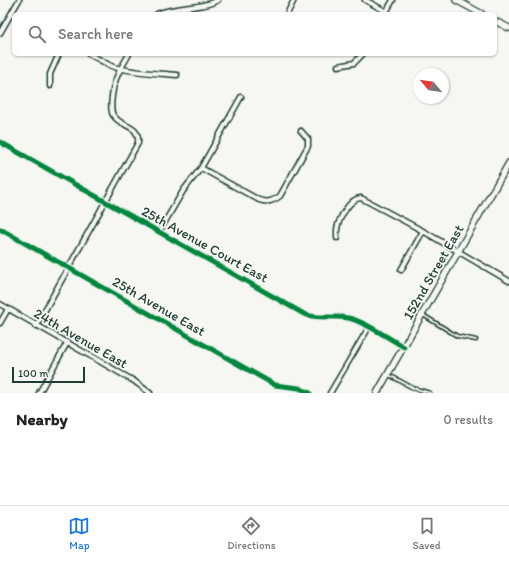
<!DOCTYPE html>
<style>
body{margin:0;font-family:Itim,sans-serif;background:#f2f2f2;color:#222}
.compass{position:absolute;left:413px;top:68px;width:36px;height:36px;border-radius:50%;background:#fff;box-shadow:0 1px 3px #0004;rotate:299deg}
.scale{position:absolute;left:12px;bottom:10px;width:73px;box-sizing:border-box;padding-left:4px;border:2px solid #1f3d34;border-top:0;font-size:11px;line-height:14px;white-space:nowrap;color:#1f3d34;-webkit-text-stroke:3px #f6f6f2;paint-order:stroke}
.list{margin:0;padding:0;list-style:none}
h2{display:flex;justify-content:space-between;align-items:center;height:52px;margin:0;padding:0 16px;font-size:17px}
h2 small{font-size:13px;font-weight:400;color:#767676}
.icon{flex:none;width:22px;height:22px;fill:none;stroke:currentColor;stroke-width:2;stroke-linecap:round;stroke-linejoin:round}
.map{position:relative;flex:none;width:509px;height:393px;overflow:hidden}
.search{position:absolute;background:#fff;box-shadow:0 1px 3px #0004;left:12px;right:12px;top:12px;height:44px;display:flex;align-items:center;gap:10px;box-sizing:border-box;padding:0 14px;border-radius:6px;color:#767676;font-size:15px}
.sheet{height:112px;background:#fff}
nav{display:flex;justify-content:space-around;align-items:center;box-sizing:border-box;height:56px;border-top:1px solid #e0e0e0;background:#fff;font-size:11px;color:#767676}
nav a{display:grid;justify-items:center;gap:2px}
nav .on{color:#1a73e8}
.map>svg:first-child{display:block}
</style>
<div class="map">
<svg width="509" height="393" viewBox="0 0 509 393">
<rect width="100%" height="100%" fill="#f6f6f2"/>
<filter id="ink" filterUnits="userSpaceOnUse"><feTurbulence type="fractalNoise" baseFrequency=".025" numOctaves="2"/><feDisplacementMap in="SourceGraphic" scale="8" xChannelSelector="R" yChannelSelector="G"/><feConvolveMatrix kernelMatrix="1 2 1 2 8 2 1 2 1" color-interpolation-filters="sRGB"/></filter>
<g filter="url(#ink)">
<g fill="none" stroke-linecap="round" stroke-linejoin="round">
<defs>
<path id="lane" d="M423,315l34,21 19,4
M389,375l24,13 17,5"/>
<path id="street" d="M365,0l22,12
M157,14c18,-8 46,-5 61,-14
M287,14l7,-14
M385,14l8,-14
M0,33l19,-33
M89,54c8,4 17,10 25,13 20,6 42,6 63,8
M338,66l16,-3 9,-9
M50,86v-12l9,-20
M0,142l304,172c15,6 29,1 44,4 16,3 40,20 56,29
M201,168l58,32c9,3 14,1 21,-4l28,-50v-7l-7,-8
M0,229l275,156 24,3 11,5
M159,232l24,-41 18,-23 40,-71
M337,238c0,-3 0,-6 0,-9 2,-11 13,-31 24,-31l62,33 86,50
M401,270l22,-39
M0,304l134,77 16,12
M0,323l8,-14
M36,326l102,-183c2,-19 -17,-15 -25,-28 -4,-7 0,-29 3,-36 3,-9 9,-17 13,-25
M39,393l28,-50
M330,393l39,-66"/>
<path id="secondary" d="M456,0l26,14
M495,21l14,7
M377,393l132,-230"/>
</defs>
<!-- lane casing -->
<use href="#lane" stroke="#1f3d34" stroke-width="5"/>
<!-- street casing -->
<use href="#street" stroke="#1f3d34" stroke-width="7"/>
<!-- secondary casing -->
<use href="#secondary" stroke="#1f3d34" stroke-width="8"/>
<!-- lane -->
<use href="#lane" stroke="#f6f6f2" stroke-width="2"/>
<!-- street -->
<use href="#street" stroke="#f6f6f2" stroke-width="4"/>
<!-- secondary -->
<use href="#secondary" stroke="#f6f6f2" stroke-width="5.5"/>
<defs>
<path id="cycleway" d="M0,142l304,172c15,6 29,1 44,4 16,3 40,20 56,29
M0,229l275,156 24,3 11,5"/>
</defs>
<!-- cycleway casing -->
<use href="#cycleway" stroke="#f6f6f2" stroke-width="8"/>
<!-- cycleway -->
<use href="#cycleway" stroke="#00873e" stroke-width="5"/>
</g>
</g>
<g text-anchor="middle" stroke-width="3.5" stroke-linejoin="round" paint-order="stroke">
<!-- street labels -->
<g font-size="14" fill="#1f3d34" stroke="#f6f6f2">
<text transform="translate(205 244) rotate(29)" y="5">25th Avenue Court East</text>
<text transform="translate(433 272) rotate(-60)" y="5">152nd Street East</text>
<text transform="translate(159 306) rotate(30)" y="5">25th Avenue East</text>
<text transform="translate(81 338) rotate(30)" y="5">24th Avenue East</text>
</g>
</g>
</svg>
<svg class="compass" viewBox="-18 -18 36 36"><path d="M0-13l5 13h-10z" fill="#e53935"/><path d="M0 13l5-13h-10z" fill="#767676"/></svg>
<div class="scale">100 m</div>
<div class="search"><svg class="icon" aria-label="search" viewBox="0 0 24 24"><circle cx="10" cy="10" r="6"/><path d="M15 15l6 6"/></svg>Search here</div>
</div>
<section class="sheet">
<h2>Nearby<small>0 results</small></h2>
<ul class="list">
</ul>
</section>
<nav>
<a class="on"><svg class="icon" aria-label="map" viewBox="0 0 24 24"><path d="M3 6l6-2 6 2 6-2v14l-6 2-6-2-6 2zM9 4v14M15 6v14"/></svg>Map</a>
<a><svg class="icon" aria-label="directions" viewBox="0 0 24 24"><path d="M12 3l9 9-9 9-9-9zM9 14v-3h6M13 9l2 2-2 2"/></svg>Directions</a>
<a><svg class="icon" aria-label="saved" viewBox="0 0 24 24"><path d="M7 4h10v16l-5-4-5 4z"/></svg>Saved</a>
</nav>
